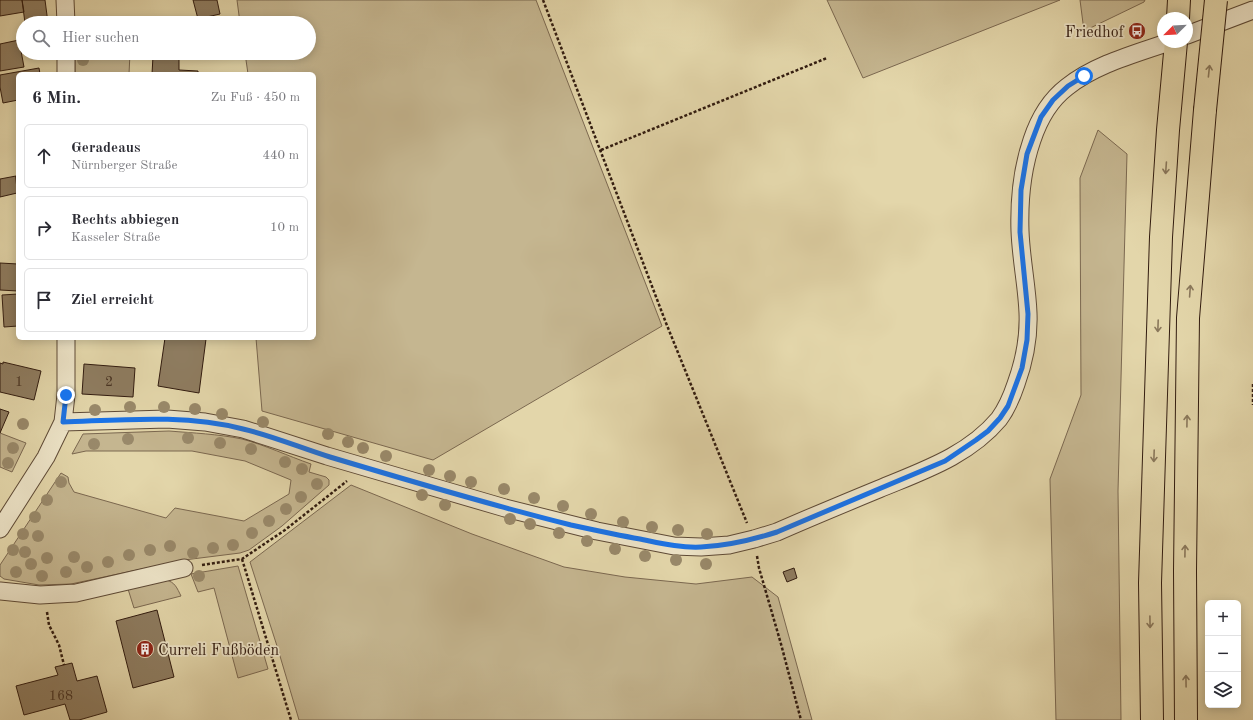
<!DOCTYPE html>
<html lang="de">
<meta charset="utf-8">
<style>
body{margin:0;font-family:"Old Standard TT",serif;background:#f7f7f7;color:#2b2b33}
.controls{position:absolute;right:12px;bottom:12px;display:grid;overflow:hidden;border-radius:6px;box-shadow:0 2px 10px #0003}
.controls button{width:36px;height:36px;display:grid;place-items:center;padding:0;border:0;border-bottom:1px solid #e1e1e2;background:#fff;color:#2b2b33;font:20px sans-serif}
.compass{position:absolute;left:1157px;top:12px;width:36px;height:36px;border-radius:50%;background:#fff;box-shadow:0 2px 10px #0003;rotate:246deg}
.stop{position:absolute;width:12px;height:12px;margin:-9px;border:3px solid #1a73e8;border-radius:50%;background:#fff}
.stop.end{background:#1a73e8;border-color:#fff;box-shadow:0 1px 4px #0008}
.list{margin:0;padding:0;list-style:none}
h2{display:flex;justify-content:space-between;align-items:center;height:52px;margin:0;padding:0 16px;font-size:17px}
h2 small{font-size:13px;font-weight:400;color:#7c7c81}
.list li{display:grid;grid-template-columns:26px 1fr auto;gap:12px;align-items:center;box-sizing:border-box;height:64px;margin:0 8px 8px;padding:0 8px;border:1px solid #e1e1e2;border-radius:6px}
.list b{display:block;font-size:15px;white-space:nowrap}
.list p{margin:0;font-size:13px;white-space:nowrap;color:#7c7c81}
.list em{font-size:13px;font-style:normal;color:#7c7c81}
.icon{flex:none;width:22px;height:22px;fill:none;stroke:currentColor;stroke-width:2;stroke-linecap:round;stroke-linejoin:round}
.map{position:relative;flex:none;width:1253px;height:720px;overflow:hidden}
.search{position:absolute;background:#fff;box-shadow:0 2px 10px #0003;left:16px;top:16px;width:300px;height:44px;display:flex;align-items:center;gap:10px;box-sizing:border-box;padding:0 14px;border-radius:22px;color:#7c7c81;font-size:15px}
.panel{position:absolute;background:#fff;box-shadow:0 2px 10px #0003;left:16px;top:72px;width:300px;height:268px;border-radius:6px}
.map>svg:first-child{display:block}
</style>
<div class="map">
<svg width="1253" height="720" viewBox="0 0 1253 720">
<rect width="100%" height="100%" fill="#e3d6aa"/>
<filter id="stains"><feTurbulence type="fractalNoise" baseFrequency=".005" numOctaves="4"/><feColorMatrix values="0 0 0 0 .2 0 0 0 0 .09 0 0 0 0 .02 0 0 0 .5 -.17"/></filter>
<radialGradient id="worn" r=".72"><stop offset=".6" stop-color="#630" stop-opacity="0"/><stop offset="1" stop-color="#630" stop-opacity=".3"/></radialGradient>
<!-- green -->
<path fill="#c5b690" stroke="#7b6850" d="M237,0h299l126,326 -229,134 -171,-49 -6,-73h58v-264h-66l-3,-21h64v-30h-69z
M827,0h233l-197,78z
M1080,0h65l-1,2 -60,29z
M94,18l29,1 3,4h-50z
M75,53h55l-1,21h-54z
M1098,130l29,24 -9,337 3,229h-65l-6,-241 31,-84 -1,-217z
M169,431c24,2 49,3 73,8 23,6 46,17 69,25l-2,8 17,5 3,3v5l-47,41 -33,24 -9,3 -56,7 -113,24 -32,1 -35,-6 -4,-3v-11l61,-92 7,4 1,6 5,9 92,26 9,-10 69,13 45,-27 2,-14 -46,-19 -53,-10h-106l-14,3 11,-20z
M0,433l26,10 -14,29 -12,-5z
M351,485l121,49 92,33 61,10 71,7 56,-7 26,20 34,123h-513l-22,-74 -27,-84z
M238,566l30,103 -30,9 -24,-90 -16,4 -7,-18z
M166,580c9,2 11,8 15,16l-47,12 -6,-19z"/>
<!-- building -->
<path fill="#8e7c60" stroke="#311b0f" d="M0,0h22l2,12 -24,4z
M22,0h23l3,23h-23z
M193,0h24l3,14 -22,5z
M19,40l5,27 -24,4v-27z
M154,53h26l-1,5 -26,-2z
M153,56l26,2v12l19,1v3h-46z
M39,68l1,6h-22v26l-15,3 -3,-16v-12z
M16,176l1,17 -17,4v-18z
M16,176h2v24l-1,-7z
M0,263l18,1v27l-18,-1z
M18,294v32l-14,1 -2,-32z
M165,338l41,1 -7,54 -41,-7z
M3,362l38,9 -7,29 -34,-8v-29l3,1z
M84,364l51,4 -2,29 -51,-3z
M0,409l9,3 -9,21z
M794,568l3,10 -10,4 -4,-10z
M157,610l17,67 -41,11 -17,-67z
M72,663l5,18 20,-5 10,36 -28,8h-9l-5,-16 -41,11 -8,-29 42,-11 -3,-8z"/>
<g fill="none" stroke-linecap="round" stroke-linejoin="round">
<defs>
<path id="street" d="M65,0l1,23
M1187,35l66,-25
M66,74v-21
M63,422l104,-3 38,3 38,7 84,27 178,52 92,23 77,15 27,1 28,-2 25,-6 23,-7c34,-15 68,-29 102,-43 43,-18 89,-33 120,-70 8,-11 13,-23 17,-35 8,-22 13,-47 12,-71 -1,-27 -7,-54 -8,-82 -1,-31 2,-62 12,-91 7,-21 18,-40 35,-53 29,-23 68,-33 102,-45
M0,529l46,-72 17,-35 3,-27v-57
M0,591l40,4 36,-2 108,-25"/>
<path id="highway" d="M1178,18l1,-18
M1152,720l-2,-137 11,-346 7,-107 8,-88
M1186,720l-1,-149 3,-253 17,-208"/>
</defs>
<!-- street casing -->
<use href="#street" stroke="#5e4a36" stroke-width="19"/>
<!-- highway casing -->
<use href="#highway" stroke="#311b0f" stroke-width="24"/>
<!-- path -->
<path stroke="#311b0f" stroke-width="2.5" stroke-dasharray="3 2" stroke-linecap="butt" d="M543,0l123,323 81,200
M601,150l226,-92
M1253,384v21
M757,556l2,12 22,76 20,76
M242,559l49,161
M202,565l40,-6 43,-29 62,-49
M47,612l2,13 10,20 5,20"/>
<!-- street -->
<use href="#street" stroke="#ede4c8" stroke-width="17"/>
<!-- highway -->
<use href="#highway" stroke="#e3d6aa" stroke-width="22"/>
<defs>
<path id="highway-bridge" d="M1205,110l11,-110"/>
</defs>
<!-- highway-bridge casing -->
<use href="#highway-bridge" stroke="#311b0f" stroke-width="24" stroke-linecap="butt"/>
<!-- highway-bridge -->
<use href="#highway-bridge" stroke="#e3d6aa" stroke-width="22"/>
</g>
<!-- trees -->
<g fill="#99896a">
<circle cx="83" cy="60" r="6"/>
<circle cx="130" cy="407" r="6"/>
<circle cx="164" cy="407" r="6"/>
<circle cx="195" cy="409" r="6"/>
<circle cx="95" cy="410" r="6"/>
<circle cx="222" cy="414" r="6"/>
<circle cx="263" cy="422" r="6"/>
<circle cx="23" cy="424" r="6"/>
<circle cx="328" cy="434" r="6"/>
<circle cx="188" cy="438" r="6"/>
<circle cx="128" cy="439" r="6"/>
<circle cx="348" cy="442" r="6"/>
<circle cx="220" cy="443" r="6"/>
<circle cx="94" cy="444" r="6"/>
<circle cx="13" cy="448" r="6"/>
<circle cx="363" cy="448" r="6"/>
<circle cx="251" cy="449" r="6"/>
<circle cx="386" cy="456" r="6"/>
<circle cx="285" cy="462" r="6"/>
<circle cx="8" cy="463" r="6"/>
<circle cx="302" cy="469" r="6"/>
<circle cx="429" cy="470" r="6"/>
<circle cx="450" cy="476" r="6"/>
<circle cx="61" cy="482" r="6"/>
<circle cx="471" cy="482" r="6"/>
<circle cx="317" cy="484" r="6"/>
<circle cx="504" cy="489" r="6"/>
<circle cx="422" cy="495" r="6"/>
<circle cx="301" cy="497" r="6"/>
<circle cx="534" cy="498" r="6"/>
<circle cx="47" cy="500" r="6"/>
<circle cx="445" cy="505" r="6"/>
<circle cx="563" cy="506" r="6"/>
<circle cx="286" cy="509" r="6"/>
<circle cx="591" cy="514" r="6"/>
<circle cx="35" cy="517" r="6"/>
<circle cx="510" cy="519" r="6"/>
<circle cx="269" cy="521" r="6"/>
<circle cx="623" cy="522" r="6"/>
<circle cx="530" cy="524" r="6"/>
<circle cx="652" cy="527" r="6"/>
<circle cx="678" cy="530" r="6"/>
<circle cx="252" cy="533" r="6"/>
<circle cx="559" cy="533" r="6"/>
<circle cx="23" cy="534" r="6"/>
<circle cx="707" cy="534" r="6"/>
<circle cx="38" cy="536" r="6"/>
<circle cx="587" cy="541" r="6"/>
<circle cx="233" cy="545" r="6"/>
<circle cx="170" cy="546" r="6"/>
<circle cx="213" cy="548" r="6"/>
<circle cx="615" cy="549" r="6"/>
<circle cx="13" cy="550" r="6"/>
<circle cx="150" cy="550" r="6"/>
<circle cx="25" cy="552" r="6"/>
<circle cx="193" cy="553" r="6"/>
<circle cx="129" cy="555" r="6"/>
<circle cx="645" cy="556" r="6"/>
<circle cx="74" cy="557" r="6"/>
<circle cx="47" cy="558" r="6"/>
<circle cx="676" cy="560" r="6"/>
<circle cx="108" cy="562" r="6"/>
<circle cx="31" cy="564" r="6"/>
<circle cx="706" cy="564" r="6"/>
<circle cx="87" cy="567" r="6"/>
<circle cx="16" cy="572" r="6"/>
<circle cx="66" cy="572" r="6"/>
<circle cx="42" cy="576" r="6"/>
<circle cx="199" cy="576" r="6"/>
</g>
<!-- one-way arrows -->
<defs><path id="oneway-shaft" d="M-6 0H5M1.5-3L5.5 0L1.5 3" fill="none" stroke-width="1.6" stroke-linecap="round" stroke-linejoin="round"/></defs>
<g stroke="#8a785c">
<use href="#oneway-shaft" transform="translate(1209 71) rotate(-84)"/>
<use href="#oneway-shaft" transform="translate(1166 168) rotate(94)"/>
<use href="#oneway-shaft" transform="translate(1190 291) rotate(-86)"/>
<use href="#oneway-shaft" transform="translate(1158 326) rotate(92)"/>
<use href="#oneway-shaft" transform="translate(1187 421) rotate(-89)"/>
<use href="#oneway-shaft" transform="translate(1154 456) rotate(92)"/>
<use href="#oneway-shaft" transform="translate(1185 551) rotate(-89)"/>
<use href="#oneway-shaft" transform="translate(1150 622) rotate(89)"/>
<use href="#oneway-shaft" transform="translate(1186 681) rotate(-91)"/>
</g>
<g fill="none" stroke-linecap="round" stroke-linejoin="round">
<!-- route -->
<path stroke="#1a73e8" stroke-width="5" d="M66,395l-3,27c60,-2 121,-8 180,7 30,7 58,19 87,28 80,24 160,48 241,68 23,5 46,10 69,14 20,4 40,9 61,8 27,-1 51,-7 76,-15l168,-71 31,-21 12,-9 12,-13 8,-12 14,-38 5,-28 1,-26 -8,-82 1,-42 6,-36 14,-37 12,-17 15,-14 16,-10"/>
</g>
<!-- icons -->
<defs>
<symbol id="bus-disc" viewBox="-11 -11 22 22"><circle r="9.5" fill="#8f2418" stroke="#ede4c8"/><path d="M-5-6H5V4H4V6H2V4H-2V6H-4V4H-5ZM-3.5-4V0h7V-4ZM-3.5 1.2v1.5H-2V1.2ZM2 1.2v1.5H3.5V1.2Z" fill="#fff"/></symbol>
<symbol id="building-disc" viewBox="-11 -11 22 22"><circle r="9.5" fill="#8f2418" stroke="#ede4c8"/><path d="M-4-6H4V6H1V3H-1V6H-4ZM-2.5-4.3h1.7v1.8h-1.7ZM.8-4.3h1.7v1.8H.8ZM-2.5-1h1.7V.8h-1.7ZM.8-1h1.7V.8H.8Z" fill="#fff"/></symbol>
</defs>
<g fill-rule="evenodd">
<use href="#bus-disc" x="1127" y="21" width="20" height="20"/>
<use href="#building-disc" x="135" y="639" width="20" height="20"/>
</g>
<g text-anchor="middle" stroke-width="3.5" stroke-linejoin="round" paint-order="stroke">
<!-- number labels -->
<g font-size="14" fill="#483323">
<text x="19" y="386">1</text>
<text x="109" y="386">2</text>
<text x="61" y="700">168</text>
</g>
<!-- poi labels -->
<g font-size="16" fill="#311b0f" stroke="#ede4c8" text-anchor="end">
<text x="1124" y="37">Friedhof</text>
<text x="158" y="655" text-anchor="start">Curreli Fußböden</text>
</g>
</g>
<rect width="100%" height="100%" filter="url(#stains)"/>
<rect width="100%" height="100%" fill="url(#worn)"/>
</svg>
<div class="controls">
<button>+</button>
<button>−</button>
<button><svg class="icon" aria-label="layers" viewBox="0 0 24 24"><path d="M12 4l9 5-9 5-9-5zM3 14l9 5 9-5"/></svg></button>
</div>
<svg class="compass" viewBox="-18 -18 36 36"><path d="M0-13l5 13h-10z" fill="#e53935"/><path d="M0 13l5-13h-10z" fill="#7c7c81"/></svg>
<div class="stop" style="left:1084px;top:76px"></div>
<div class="stop end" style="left:66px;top:395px"></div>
<div class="search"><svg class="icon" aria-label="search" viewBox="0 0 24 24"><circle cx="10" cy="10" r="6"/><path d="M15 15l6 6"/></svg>Hier suchen</div>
<section class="panel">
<h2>6 Min.<small>Zu Fuß · 450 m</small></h2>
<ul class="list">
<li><svg class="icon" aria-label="ahead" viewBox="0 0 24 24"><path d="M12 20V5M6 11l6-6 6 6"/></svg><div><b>Geradeaus</b><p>Nürnberger Straße</p></div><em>440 m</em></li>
<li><svg class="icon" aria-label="right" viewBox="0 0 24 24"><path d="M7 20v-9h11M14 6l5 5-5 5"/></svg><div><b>Rechts abbiegen</b><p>Kasseler Straße</p></div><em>10 m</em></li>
<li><svg class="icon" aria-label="arrive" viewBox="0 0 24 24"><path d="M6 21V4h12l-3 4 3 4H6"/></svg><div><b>Ziel erreicht</b></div></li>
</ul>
</section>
</div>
